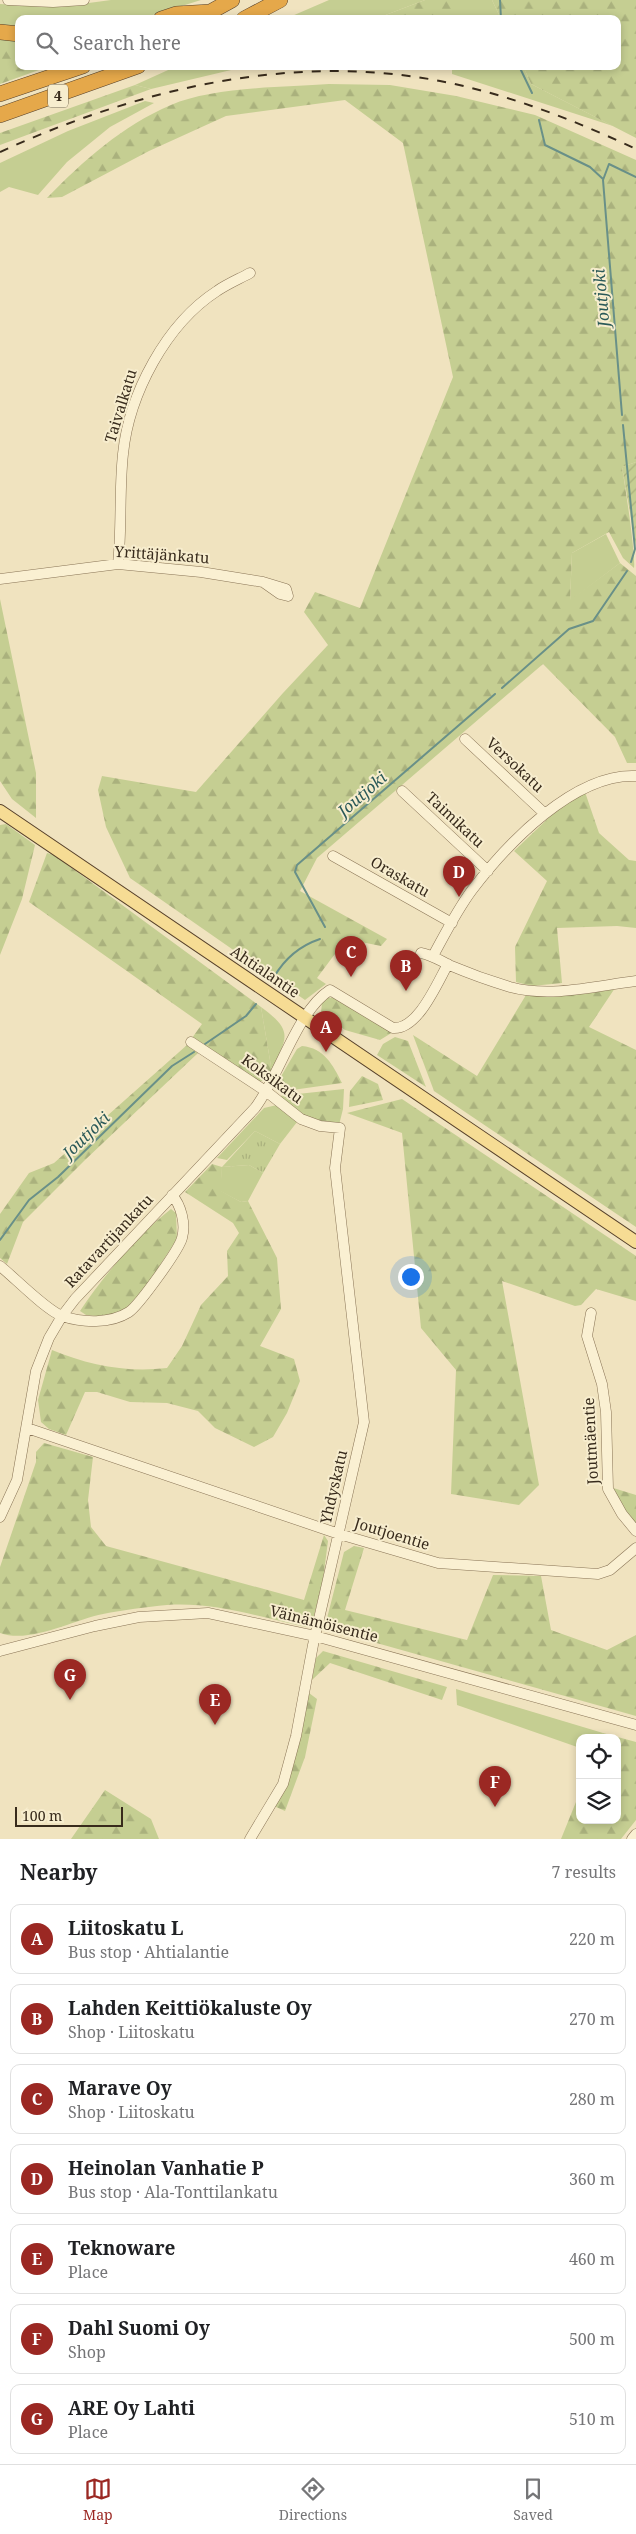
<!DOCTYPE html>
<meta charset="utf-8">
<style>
body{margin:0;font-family:"Noto Serif",serif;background:#f6f6f6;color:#202124}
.controls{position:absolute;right:15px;bottom:15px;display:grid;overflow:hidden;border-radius:10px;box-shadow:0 2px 8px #0003}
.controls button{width:45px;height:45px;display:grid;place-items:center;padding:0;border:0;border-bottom:1px solid #e0e0e0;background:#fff;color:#202124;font:25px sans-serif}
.scale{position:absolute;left:15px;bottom:12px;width:108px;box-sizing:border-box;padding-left:5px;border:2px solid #382b1c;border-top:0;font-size:14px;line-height:18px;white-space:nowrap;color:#382b1c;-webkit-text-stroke:4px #f7edce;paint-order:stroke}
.you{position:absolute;left:410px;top:1276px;width:18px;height:18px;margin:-12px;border:4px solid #fff;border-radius:50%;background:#1a73e8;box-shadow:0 0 0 8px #1a73e833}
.badge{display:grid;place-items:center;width:32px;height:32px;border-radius:50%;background:#9b2823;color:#fff;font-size:16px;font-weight:700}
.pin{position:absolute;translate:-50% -41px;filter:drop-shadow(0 1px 2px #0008)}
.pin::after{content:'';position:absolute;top:26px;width:18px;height:15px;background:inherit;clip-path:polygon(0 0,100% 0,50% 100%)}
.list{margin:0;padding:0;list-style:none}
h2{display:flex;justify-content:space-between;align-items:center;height:65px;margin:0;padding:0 20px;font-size:21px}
h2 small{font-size:16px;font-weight:400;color:#757577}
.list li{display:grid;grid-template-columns:32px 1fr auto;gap:15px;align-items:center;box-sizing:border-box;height:70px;margin:0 10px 10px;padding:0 10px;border:1px solid #e0e0e0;border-radius:10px}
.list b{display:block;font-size:19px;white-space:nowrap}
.list p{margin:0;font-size:16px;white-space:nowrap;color:#757577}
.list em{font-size:16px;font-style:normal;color:#757577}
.icon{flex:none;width:28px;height:28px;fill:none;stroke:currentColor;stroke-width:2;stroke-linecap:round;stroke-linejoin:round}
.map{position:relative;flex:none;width:636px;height:1839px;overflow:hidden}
.search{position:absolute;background:#fff;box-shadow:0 2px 8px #0003;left:15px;right:15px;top:15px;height:55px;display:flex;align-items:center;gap:12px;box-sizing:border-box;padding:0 18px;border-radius:10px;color:#757577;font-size:19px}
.sheet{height:625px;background:#fff}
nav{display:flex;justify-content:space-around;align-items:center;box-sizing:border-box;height:70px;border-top:1px solid #e0e0e0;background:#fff;font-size:14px;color:#757577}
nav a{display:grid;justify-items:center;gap:2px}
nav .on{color:#9b2823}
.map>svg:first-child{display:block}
</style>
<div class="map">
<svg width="636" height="1839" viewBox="0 0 636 1839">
<defs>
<pattern id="forest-firs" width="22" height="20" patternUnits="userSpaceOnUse" patternTransform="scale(1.25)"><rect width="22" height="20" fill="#c5ce92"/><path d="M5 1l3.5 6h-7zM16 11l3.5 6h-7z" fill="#aab17d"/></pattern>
<pattern id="park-tufts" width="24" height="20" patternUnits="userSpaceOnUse" patternTransform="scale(1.25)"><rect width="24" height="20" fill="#c5ce92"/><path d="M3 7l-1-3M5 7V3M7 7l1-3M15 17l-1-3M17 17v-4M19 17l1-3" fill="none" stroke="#aab17d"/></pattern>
<pattern id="garden-furrows" width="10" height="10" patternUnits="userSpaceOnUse" patternTransform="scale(1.25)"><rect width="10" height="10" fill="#c5ce92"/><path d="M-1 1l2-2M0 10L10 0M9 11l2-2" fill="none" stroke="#aab17d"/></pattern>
</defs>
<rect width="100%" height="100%" fill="#f0e3bf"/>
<!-- grass -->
<path fill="#c5ce92" d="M111,0h90l-61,19h-121v9l-19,-1v-23l59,3z
M329,0h96l-50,19h-90z
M454,0h38l9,19h-47z
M177,66h71l-97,23 -16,-4z
M452,66h71l8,18 82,42 -161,-52z
M145,101l9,2 -44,24 -43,35 -29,33 -29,-8 -9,5v-29l68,-32z
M606,534l14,29 -50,38 2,-48z
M261,1007c34,25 25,30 11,65z
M277,1105l20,17 -17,22 -25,-13 -28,29 -10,-2 47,-50z
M249,1165l14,8 -15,28 -7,1 -21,-11 2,-24z
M456,1689l147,44 -2,5h-21v10l-123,-43z"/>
<!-- forest -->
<path fill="url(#forest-firs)" d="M425,0h29v19h-79z
M492,0h144v138l-105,-54 -8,-18h94v-47h-116z
M0,36l19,3v27h31l-50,18z
M329,84l61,1 66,11 79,19 101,45v302l-14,5c3,18 14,89 12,101l-11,-10 -14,-26 -37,21 -2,47 50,-37 16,13v187h-9l-12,-26 -72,-73 -226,194 -17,33 87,48 -6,7 -35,-7 -29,39 9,6 -21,16 -175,-122 -24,-51 -8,-37 4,-14 94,16 87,-99 45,-48 -24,-33 11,-20 45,16 93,-231 -50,-234 -58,-43 -119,16 -77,35 -87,46 -15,1c37,-38 75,-72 124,-93 40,-18 114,-18 158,-21z
M135,85l16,4 -151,56v-12z
M0,599l36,174v45l-24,-19 -12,-18z
M585,792l14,41 30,27 7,1v67l-19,-2 -60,2 5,55 -30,3 -16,-4 -1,-35 32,-66 -33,-30 46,-44z
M6,824l29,21 -13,54 -22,56v-130z
M47,853l7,2 207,152 11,65 -7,9h-10l-63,-43 10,-14 -173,-122z
M615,988l-26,39 47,23v177l-202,-136 -21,-56 64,41 49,-81z
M336,997l57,35 -13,8 -35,-10 -24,-18 1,-9 6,-5z
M395,1037l13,4 18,46 -49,-32 6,-11z
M187,1045l11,8 -113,107 -62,62 -16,42 -7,-6v-44l29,-41 25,-10z
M302,1046c22,2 31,19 40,37l-64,9 -2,-7 21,-36z
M362,1076l16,8 5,16 -34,7 1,-16z
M344,1089l-1,20 -4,16c-29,-3 -39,-10 -60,-29z
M402,1099l234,157v45l-40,-12 -15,16 -6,1 -73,-25 37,204 -20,20 -68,-11 5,-124 -35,-42 -19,-195 -55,-20z
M212,1164l10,3 -1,24 20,11 7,-1 29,57 4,51 -21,37 34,13 6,22 -13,32 -14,24 -19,10 -39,-19 -17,-17 -31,-8 -37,-1 -33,-10h-12l-19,43 -17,-6 -8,-7 -3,-22 14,-50c36,15 75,23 115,18l15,-22 19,-41 27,-29 -1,-25 12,-18 -6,-10 -48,-31z
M171,1209l5,4 1,26 -30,46 -21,24 -18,8 -22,-2 -6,-4c24,-36 58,-76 91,-102z
M44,1443l49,14 -5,43 3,27 15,19 198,54 20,-65 4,6 -5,39 -11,44 -6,3c-45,-10 -92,-25 -139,-22 -21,2 -44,5 -64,9 -30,6 -73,30 -103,19v-66l36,-105v-10z
M610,1487l26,8v31l-12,-14z
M354,1546l10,2 -19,62 122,30 26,-65 48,1 10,54 56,20 29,-15v81l-295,-83 -15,-11 18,-70z
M323,1651l124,36 -5,13 -112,-37 -18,17 4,-22z
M309,1693l8,6 -12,58 -20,54 -11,-5 26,-70z
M603,1733l33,9v78l-15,19h-60l19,-47v28h37v-82h-16z
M105,1790l46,29 8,20h-88z"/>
<!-- park -->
<path fill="url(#park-tufts)" d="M255,1131l25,13 -17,29 -14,-8 -27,2z"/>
<!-- garden -->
<path fill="url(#garden-furrows)" d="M636,462v85l-14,-80z"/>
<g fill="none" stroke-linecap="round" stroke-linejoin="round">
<!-- stream -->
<path stroke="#699088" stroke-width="2" d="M500,0l1,19
M519,66l13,27
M539,120l6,25 45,22 13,12
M622,415l-19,-235 6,-16 27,13
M623,425l12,124 -4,13
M502,688l67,-59 24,-8 34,-50
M325,927l-30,-55 2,-7 198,-171
M274,977c11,-19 25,-31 46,-38
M205,1044l41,-28 10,-12
M0,1240l29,-40 29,-23 114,-111 22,-14"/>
<defs>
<path id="minor" d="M8,0l45,2 31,-2
M118,564c4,-36 1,-73 5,-110 6,-60 43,-130 94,-163 10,-7 22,-12 33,-18
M0,579l118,-15 83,8 62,10 23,7 2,7 -8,-2 -17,-12
M465,739l79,74
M402,791l86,80
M333,856l119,67
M421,953c11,2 18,7 28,12 19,8 41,16 61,22 40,11 86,-1 126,-6
M433,956c12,-22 24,-46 39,-66 35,-46 102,-117 164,-114
M191,1042l76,50 34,27 19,7 20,2 -5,40 29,254 -51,223 -17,91 -13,48 -33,55
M0,1266c15,12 46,44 62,50 21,7 48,8 67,-4 10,-7 50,-62 53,-74 4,-14 -1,-33 -10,-43
M591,1313l-4,23 15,48 4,28 2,77 14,25 14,17
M27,1428l312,106 99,29 160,11 12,-4 26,-22
M0,1517l17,-37 19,-109 13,-33 13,-22 13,-17 180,-191c25,-33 42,-97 75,-118l63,38c25,2 44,-45 55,-64
M0,1651l95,-25 44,-9 69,-4 107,23 321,89
M632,1839l4,-5"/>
<path id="major" d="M0,811l636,431"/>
<path id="highway" d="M203,16l29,-16
M161,19l15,-5 34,-2
M244,19l36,-19
M0,32l19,2
M0,94l83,-28
M0,115l138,-49"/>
</defs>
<!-- minor casing -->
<use href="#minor" stroke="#897456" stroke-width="11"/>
<!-- major casing -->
<use href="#major" stroke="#57412b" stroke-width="14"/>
<!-- highway casing -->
<use href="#highway" stroke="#57412b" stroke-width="16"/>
<!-- minor -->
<use href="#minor" stroke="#faf0d2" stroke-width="10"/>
<!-- major -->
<use href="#major" stroke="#f6dc94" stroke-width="12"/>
<!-- highway -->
<use href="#highway" stroke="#e5a84a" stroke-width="15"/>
<!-- rail -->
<path stroke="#382b1c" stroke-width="2" stroke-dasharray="9 9" stroke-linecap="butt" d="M0,152c135,-62 291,-100 440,-71 68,13 134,39 196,68"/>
</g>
<g text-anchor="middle" stroke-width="4" stroke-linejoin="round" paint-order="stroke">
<!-- shield labels -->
<rect fill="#f7edce" stroke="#716551" stroke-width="1" x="48" y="84.5" width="20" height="23" rx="4"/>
<g font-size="14" font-weight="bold" fill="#382b1c">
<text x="58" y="101">4</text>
</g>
<!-- street labels -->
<g font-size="15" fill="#382b1c" stroke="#f7edce">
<text transform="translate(121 406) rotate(-73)" y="5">Taivalkatu</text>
<text transform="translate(162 555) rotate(4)" y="5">Yrittäjänkatu</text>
<text transform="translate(515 765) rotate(43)" y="5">Versokatu</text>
<text transform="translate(455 820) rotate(43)" y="5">Taimikatu</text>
<text transform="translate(400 877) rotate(30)" y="5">Oraskatu</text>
<text transform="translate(265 972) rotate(34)" y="5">Ahtialantie</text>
<text transform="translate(272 1079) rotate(36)" y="5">Koksikatu</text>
<text transform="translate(109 1241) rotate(-47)" y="5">Ratavartijankatu</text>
<text transform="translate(591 1441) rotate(-93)" y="5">Joutmäentie</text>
<text transform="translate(334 1487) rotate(-77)" y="5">Yhdyskatu</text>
<text transform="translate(392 1534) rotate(17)" y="5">Joutjoentie</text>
<text transform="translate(324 1624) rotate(14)" y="5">Väinämöisentie</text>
</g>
<!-- water labels -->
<g font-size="16" font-style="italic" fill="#2a5958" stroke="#f7edce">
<text transform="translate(601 298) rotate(-95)" y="6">Joutjoki</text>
<text transform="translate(362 794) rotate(-41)" y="6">Joutjoki</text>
<text transform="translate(86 1135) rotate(-44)" y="6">Joutjoki</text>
</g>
</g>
</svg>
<div class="controls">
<button><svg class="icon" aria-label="locate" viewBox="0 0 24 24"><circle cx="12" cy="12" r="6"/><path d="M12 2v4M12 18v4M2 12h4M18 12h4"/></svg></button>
<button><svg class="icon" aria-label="layers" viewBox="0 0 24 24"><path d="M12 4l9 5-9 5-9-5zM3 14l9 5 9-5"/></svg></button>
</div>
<div class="scale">100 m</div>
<div class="you"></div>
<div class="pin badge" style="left:326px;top:1052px">A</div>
<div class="pin badge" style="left:406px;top:991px">B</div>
<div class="pin badge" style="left:351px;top:977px">C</div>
<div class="pin badge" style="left:459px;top:897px">D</div>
<div class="pin badge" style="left:215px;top:1725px">E</div>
<div class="pin badge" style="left:495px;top:1807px">F</div>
<div class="pin badge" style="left:70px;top:1700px">G</div>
<div class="search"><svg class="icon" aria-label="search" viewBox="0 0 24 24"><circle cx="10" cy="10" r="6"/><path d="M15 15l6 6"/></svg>Search here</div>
</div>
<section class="sheet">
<h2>Nearby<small>7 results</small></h2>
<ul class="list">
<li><span class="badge">A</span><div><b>Liitoskatu L</b><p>Bus stop · Ahtialantie</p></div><em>220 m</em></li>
<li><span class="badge">B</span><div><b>Lahden Keittiökaluste Oy</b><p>Shop · Liitoskatu</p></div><em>270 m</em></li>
<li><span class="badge">C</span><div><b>Marave Oy</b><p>Shop · Liitoskatu</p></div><em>280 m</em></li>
<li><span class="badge">D</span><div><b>Heinolan Vanhatie P</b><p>Bus stop · Ala-Tonttilankatu</p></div><em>360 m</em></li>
<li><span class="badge">E</span><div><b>Teknoware</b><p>Place</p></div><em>460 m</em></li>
<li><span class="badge">F</span><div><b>Dahl Suomi Oy</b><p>Shop</p></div><em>500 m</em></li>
<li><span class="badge">G</span><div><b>ARE Oy Lahti</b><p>Place</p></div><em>510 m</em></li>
</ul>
</section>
<nav>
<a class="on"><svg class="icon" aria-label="map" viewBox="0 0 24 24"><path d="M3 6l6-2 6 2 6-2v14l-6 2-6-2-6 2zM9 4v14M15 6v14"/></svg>Map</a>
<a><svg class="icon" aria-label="directions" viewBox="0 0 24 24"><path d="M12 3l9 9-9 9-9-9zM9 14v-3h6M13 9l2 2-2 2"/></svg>Directions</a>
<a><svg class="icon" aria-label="saved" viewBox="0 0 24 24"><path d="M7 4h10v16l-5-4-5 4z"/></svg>Saved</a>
</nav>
